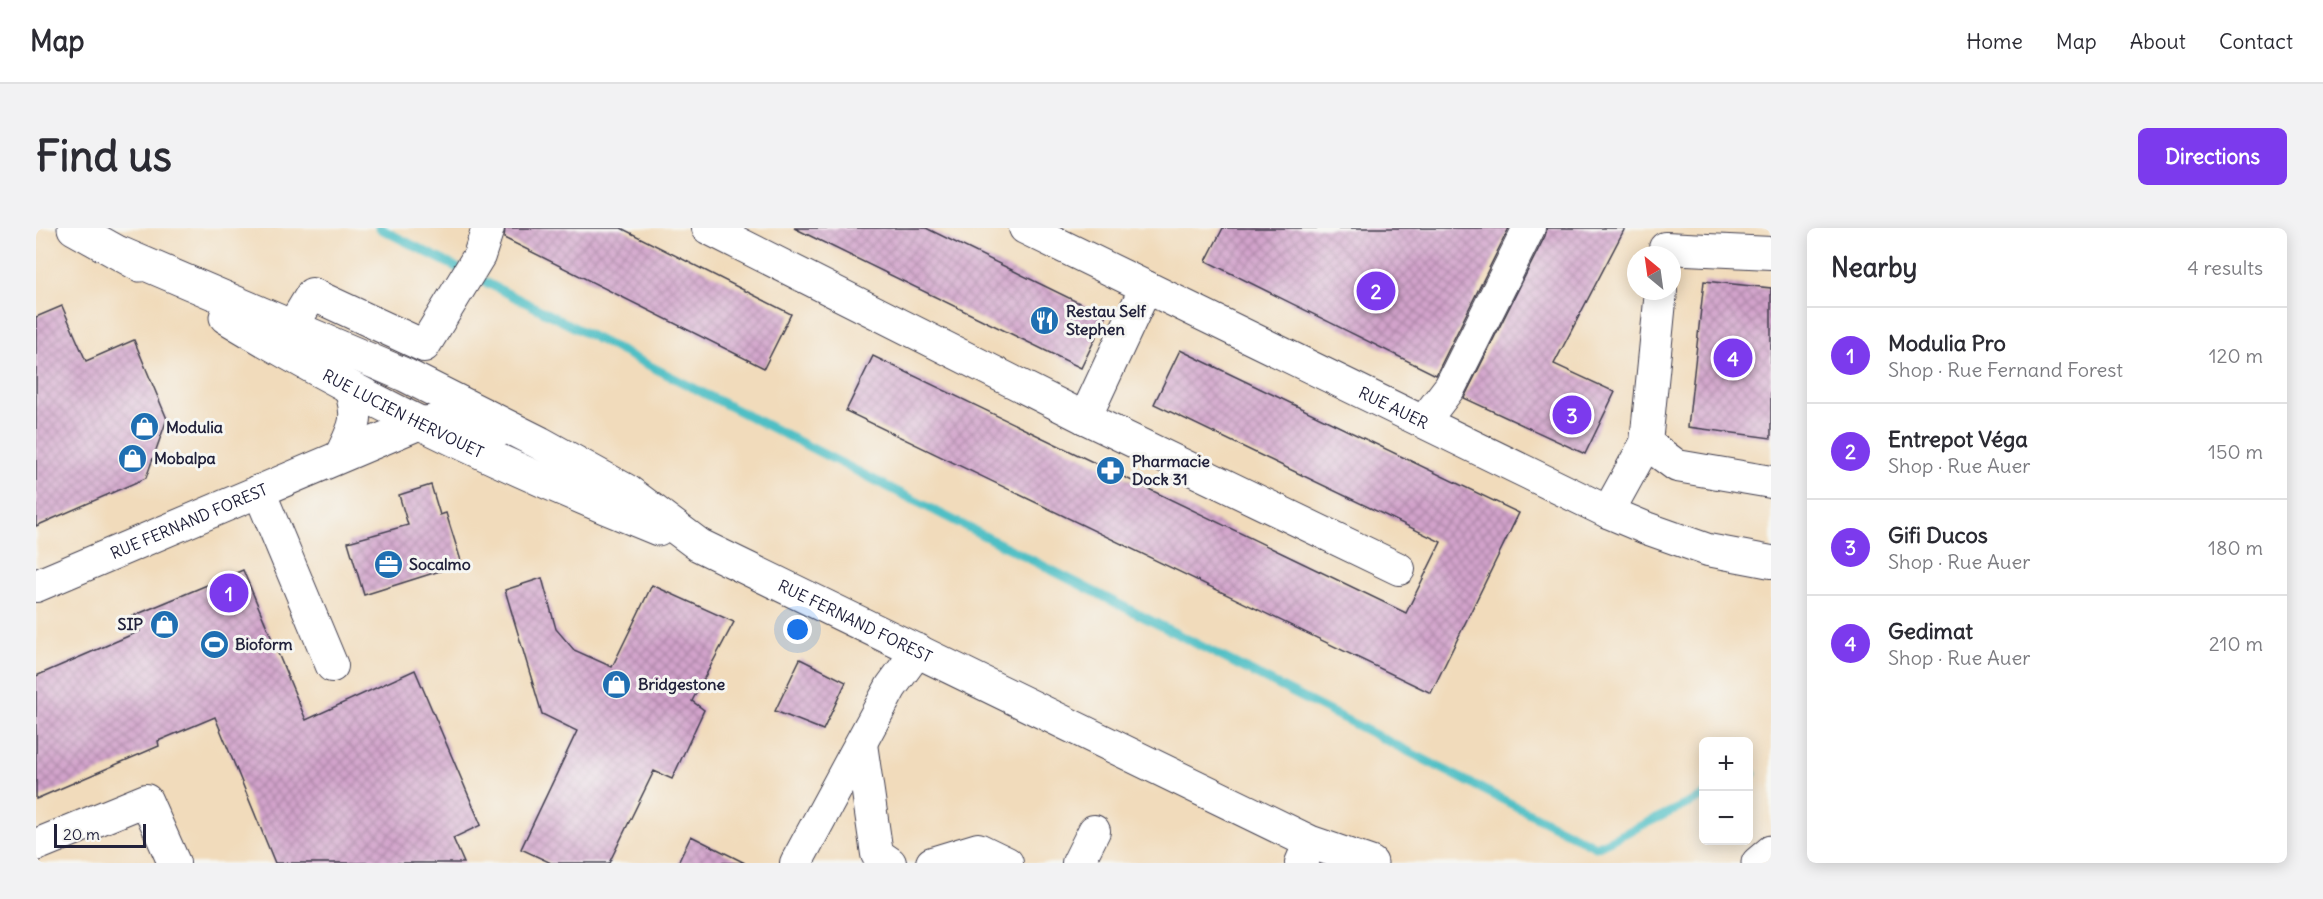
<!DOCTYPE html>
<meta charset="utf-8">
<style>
body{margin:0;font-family:Delius,sans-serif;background:#f2f2f3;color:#2b2b33}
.controls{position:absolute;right:18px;bottom:18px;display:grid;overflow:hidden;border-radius:9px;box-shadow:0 3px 15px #0003}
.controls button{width:54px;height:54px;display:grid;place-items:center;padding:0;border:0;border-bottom:2px solid #e1e1e2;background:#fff;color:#2b2b33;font:30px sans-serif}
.compass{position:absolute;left:1591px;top:18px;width:54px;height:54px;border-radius:50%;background:#fff;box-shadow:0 3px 15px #0003;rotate:331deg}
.scale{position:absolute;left:18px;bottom:15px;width:92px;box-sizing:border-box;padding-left:6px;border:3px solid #22223b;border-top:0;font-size:16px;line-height:21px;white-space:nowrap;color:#22223b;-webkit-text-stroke:4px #f6f6f2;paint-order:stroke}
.you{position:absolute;left:762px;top:402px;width:21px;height:21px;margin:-15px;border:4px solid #fff;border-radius:50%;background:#1a73e8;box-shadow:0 0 0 9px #1a73e833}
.badge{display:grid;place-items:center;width:39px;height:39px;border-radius:50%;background:#7c3aed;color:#fff;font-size:20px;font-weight:700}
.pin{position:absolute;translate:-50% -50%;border:3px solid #fff;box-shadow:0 2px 6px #0006}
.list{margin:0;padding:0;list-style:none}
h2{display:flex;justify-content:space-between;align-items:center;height:78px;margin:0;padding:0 24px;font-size:26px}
h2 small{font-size:20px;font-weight:400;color:#7c7c81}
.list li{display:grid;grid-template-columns:39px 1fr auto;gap:18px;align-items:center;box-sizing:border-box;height:96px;padding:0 24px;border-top:2px solid #e1e1e2}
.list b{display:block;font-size:22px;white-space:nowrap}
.list p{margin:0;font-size:20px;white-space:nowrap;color:#7c7c81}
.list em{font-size:20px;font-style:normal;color:#7c7c81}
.map{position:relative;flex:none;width:1735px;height:635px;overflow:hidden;border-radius:9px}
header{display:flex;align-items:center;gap:36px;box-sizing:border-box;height:84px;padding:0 30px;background:#fff;border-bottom:2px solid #e1e1e2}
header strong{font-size:28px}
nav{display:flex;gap:33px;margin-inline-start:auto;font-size:21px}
.intro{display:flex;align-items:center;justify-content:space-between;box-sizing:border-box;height:144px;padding:0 36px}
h1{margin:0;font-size:42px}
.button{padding:15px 27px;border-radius:9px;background:#7c3aed;color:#fff;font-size:21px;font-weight:700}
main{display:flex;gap:36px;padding:0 36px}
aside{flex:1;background:#fff;border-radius:9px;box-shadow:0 3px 15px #0003}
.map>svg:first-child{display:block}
</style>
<header>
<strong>Map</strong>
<nav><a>Home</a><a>Map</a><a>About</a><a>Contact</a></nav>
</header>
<div class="intro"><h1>Find us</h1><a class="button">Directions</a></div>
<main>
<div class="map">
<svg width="1735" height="635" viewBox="0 0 1735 635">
<defs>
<pattern id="building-cross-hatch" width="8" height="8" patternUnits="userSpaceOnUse" patternTransform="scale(1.5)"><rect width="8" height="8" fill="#d2a3cb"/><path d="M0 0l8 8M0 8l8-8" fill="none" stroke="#aa84a6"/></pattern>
</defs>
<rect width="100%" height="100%" fill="#f6f6f2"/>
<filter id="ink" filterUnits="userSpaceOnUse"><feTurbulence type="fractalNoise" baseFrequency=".0167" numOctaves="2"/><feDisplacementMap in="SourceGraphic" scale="12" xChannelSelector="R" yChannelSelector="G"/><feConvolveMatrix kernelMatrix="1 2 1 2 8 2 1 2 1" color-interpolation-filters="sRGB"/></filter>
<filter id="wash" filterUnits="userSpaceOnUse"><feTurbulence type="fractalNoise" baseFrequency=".008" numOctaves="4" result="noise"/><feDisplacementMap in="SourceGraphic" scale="24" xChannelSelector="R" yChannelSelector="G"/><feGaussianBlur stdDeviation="1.35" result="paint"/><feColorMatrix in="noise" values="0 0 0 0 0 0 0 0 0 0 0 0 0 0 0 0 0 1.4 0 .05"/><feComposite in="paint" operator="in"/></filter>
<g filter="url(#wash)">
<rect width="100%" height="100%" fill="#f1dbbb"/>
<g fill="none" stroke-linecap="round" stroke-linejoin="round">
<!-- stream -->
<path stroke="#50bfc5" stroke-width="9" d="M343,0l1217,619 108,-51
M1712,547l5,-2"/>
</g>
<g id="blocks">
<!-- building -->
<path fill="url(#building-cross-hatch)" d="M469,0h116l170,86 -27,54 -260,-130z
M758,0h132l180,88 -25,52z
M1187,0h286l-73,147 -230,-114z
M1511,0h78l-71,136 61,28 -30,62 -121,-56 81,-162z
M1668,53l67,7v150l-83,-11z
M26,78l24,55 48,-21 33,79 -21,59 -110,48v-209z
M1144,122l339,163 -88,180 -585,-282 27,-55 533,257 35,-71 -287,-138z
M395,257l9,30 6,-2 16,51 -98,31 -16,-53 60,-17 -9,-30z
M207,342l63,150 109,-50 66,155 -28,13 11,25h-189l-60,-146 -57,24 1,5 -123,53v-123l104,-45 -7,-15z
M506,350l14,51 18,21 38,17 40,-82 82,37 -42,79 12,9 -32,69 -18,-8 -45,92h-58l-30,-14 56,-118 -35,-17 -37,-124z
M764,431l46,23 -23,48 -48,-19z
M655,608l54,27h-67z"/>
</g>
</g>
<g filter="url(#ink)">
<use href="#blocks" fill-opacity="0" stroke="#413e4e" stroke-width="1.5"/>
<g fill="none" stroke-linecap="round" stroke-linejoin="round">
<defs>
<g id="minor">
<path d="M672,0l377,190 314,151"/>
<path id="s1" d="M989,0l583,284 38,16 62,22 63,12"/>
<path d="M1629,20l106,5"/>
<path d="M256,99l20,-33 112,52 55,-90 9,-28"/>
<path d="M1049,190l61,-131"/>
<path d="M1388,193l26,-34 79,-159"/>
<path d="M1610,215l31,23 94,16"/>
<path d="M305,227c14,-29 19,-35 9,-67"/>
<path d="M223,263l73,175"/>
<path d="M1572,284l38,-69 15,-152"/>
<path id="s2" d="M0,358l384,-163 38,-4 40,12"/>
<path d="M825,516l16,110 13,9"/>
<path d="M0,617l110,-45 28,63"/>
<path d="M760,635l95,-176 27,-37"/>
<path d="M896,635l46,-14 29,14"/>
<path d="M1042,635l16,-32"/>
<path d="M1265,635l9,-21"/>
</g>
<g id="major">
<path d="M38,0l66,37"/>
<path id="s3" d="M86,26l283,121 135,68 87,48 72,54 611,297 61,21"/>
<path id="s4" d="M190,89c137,83 283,152 432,212"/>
<path d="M1722,635l13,-11"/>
</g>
</defs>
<!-- minor casing -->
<use href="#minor" stroke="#413e4e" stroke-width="34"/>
<!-- major casing -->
<use href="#major" stroke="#413e4e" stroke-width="35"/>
<!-- minor -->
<use href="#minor" stroke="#fff" stroke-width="32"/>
<!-- major -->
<use href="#major" stroke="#fff" stroke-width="33"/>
</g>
</g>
<!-- icons -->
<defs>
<symbol id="restaurant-disc" viewBox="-11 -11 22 22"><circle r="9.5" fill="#1f6fb2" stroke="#f6f6f2"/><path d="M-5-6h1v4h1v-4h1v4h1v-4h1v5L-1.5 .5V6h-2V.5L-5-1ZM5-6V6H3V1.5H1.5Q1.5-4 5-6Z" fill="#fff"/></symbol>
<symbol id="shop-disc" viewBox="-11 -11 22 22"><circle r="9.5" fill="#1f6fb2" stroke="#f6f6f2"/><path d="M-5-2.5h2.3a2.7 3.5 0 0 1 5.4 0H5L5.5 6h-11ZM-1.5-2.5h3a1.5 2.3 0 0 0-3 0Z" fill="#fff"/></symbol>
<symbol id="pharmacy-disc" viewBox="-11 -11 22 22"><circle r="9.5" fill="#1f6fb2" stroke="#f6f6f2"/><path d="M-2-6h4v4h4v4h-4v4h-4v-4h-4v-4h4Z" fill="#fff"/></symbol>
<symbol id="office-disc" viewBox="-11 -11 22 22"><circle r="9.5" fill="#1f6fb2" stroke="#f6f6f2"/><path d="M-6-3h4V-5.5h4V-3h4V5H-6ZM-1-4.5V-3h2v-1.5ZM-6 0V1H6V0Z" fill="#fff"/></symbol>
<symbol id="stadium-disc" viewBox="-11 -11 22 22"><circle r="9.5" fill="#1f6fb2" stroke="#f6f6f2"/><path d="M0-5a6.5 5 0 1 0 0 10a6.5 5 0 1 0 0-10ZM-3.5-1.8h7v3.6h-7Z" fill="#fff"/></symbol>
</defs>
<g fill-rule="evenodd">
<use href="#restaurant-disc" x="992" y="76" width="33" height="33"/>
<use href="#shop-disc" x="92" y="182" width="33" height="33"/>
<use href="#shop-disc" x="80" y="214" width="33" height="33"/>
<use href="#pharmacy-disc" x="1058" y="226" width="33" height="33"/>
<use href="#office-disc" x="336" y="320" width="33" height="33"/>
<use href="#shop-disc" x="112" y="380" width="33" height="33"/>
<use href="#stadium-disc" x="162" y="400" width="33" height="33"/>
<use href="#shop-disc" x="564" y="440" width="33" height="33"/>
</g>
<g text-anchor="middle" stroke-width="6" stroke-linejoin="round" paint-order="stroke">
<!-- poi labels -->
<g font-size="16" font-weight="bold" fill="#22223b" stroke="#f6f6f2" text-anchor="start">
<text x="1030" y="89">Restau Self<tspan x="1030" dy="18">Stephen</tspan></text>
<text x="130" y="205">Modulia</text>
<text x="118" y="236">Mobalpa</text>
<text x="1096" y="239">Pharmacie<tspan x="1096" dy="18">Dock 31</tspan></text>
<text x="373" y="342">Socalmo</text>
<text x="107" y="402" text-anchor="end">SIP</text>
<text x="199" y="422">Bioform</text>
<text x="602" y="462">Bridgestone</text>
</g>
<!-- street labels -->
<g font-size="16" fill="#22223b" stroke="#f6f6f2">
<text dy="6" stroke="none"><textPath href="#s1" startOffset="410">RUE AUER</textPath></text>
<text dy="6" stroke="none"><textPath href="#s4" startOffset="202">RUE LUCIEN HERVOUET</textPath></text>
<text dy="6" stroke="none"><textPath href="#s2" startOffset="166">RUE FERNAND FOREST</textPath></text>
<text dy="6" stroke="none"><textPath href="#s3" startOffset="822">RUE FERNAND FOREST</textPath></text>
</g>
</g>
</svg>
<div class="controls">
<button>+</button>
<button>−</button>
</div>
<svg class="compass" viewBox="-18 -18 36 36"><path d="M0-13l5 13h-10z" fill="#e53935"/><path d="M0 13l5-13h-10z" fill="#7c7c81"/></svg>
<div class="scale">20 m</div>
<div class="you"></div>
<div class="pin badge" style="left:193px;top:365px">1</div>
<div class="pin badge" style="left:1340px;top:63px">2</div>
<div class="pin badge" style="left:1536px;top:187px">3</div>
<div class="pin badge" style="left:1697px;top:130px">4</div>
</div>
<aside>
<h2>Nearby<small>4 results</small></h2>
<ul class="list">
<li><span class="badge">1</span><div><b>Modulia Pro</b><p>Shop · Rue Fernand Forest</p></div><em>120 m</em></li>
<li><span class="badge">2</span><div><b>Entrepot Véga</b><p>Shop · Rue Auer</p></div><em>150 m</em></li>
<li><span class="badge">3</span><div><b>Gifi Ducos</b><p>Shop · Rue Auer</p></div><em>180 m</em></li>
<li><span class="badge">4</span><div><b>Gedimat</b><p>Shop · Rue Auer</p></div><em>210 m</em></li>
</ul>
</aside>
</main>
